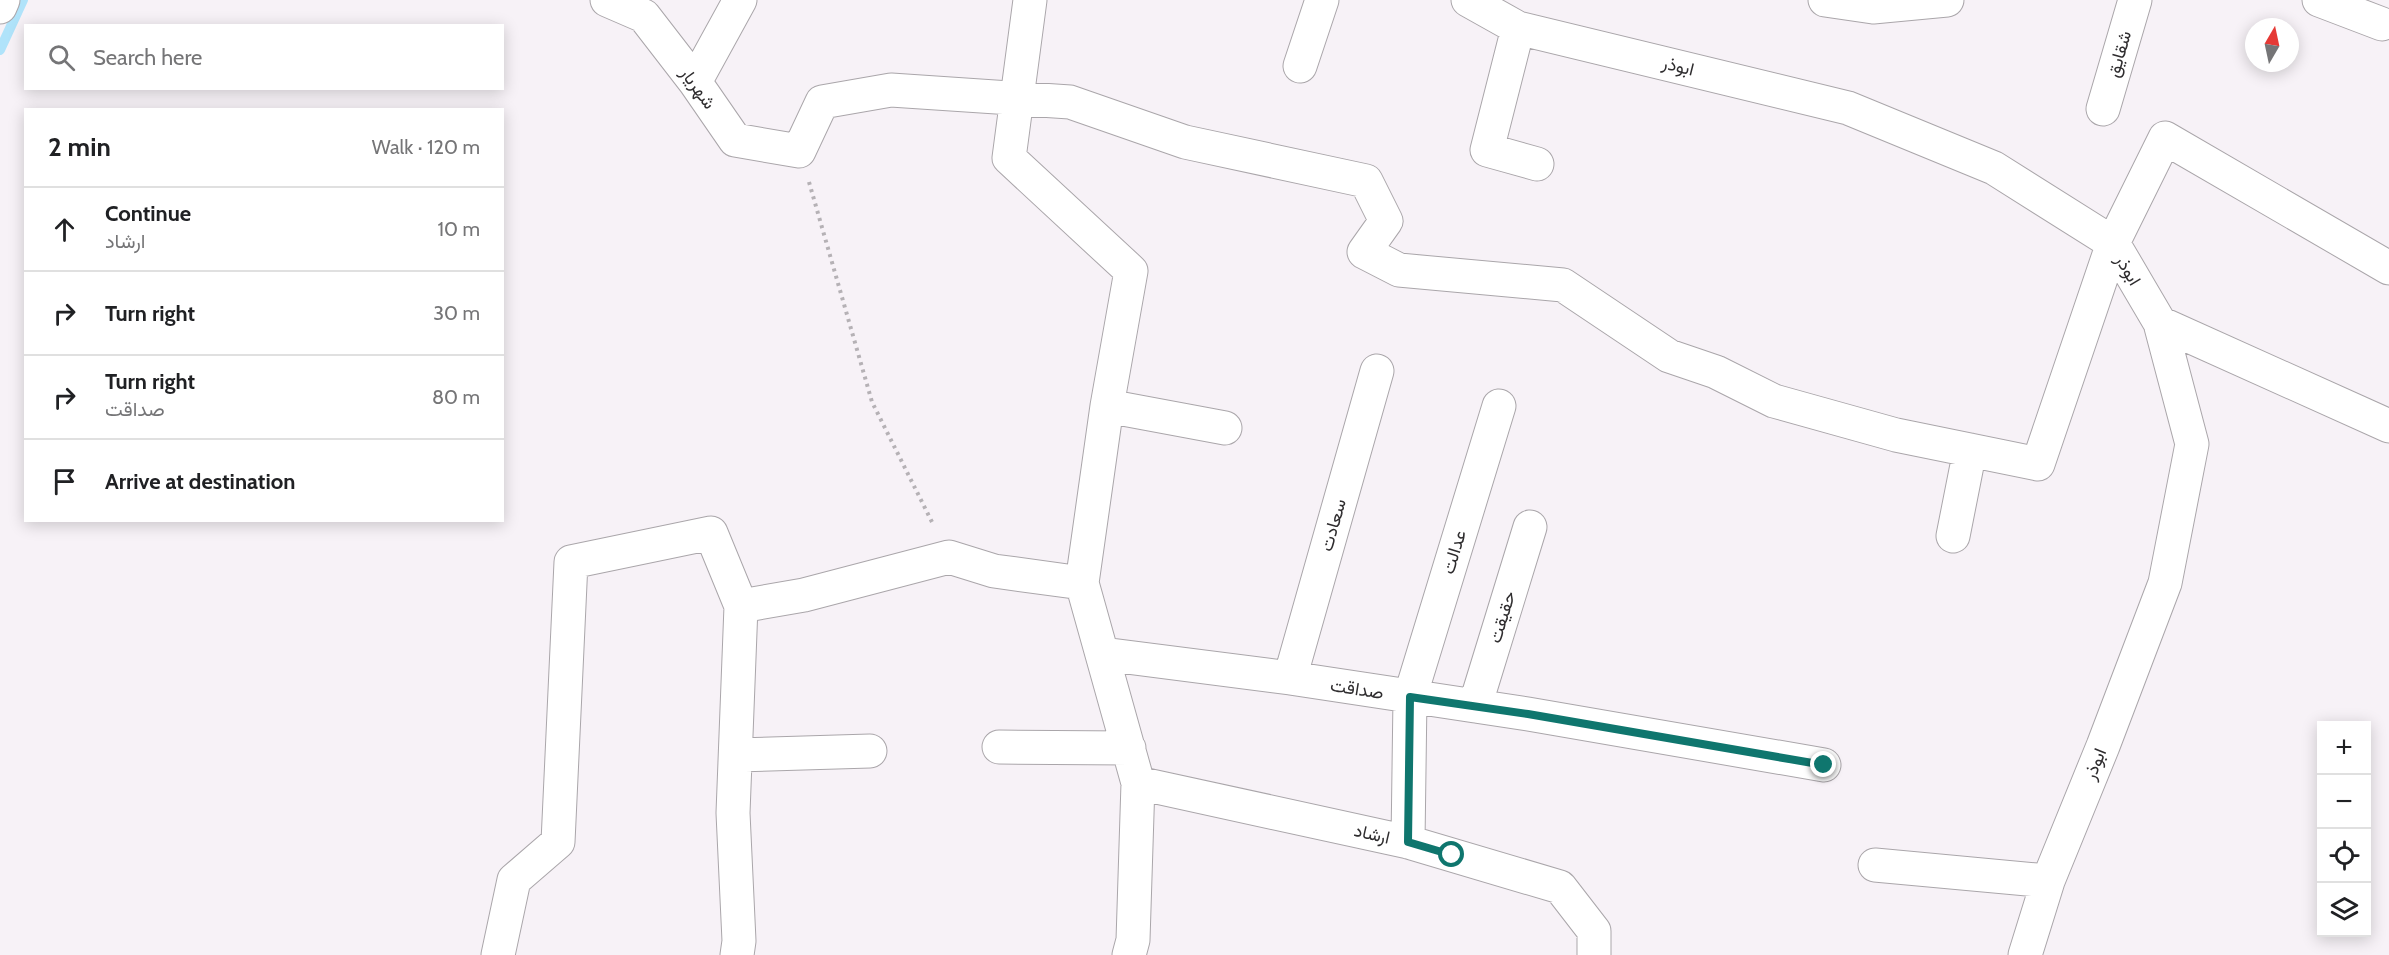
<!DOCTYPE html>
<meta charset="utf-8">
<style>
body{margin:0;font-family:Cabin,Vazirmatn,sans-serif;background:#f2f2f2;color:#202124}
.controls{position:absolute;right:18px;bottom:18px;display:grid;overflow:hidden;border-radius:0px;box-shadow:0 3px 15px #0003}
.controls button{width:54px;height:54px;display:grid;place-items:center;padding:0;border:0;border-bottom:2px solid #e0e0e0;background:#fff;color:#202124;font:30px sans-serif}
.compass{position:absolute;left:2245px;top:18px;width:54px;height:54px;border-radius:50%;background:#fff;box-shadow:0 3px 15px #0003;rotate:9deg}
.stop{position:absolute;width:18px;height:18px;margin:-14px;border:4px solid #0f766e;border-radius:50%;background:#fff}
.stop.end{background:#0f766e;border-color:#fff;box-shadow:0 2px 6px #0008}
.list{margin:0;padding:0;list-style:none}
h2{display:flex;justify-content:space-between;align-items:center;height:78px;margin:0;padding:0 24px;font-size:26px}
h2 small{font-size:20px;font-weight:400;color:#757577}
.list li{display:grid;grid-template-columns:39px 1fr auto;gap:18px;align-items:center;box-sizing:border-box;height:84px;padding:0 24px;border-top:2px solid #e0e0e0}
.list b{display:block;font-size:22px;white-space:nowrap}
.list p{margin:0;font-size:20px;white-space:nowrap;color:#757577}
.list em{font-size:20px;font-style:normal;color:#757577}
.icon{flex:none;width:33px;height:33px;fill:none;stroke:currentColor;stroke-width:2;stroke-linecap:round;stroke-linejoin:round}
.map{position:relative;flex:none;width:2389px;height:955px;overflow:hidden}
.search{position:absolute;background:#fff;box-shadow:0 3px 15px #0003;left:24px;top:24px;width:480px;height:66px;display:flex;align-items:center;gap:15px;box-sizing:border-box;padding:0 21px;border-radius:0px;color:#757577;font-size:22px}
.panel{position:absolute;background:#fff;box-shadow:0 3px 15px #0003;left:24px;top:108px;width:480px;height:414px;border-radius:0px}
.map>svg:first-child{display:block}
</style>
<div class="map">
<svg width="2389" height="955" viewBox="0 0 2389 955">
<rect width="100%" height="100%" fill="#f7f2f7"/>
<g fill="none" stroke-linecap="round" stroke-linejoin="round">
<!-- stream -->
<path stroke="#b0e3fa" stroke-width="10" d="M0,50l23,-50"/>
<defs>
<path id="minor" d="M607,0l37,16 51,66 40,58 64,11 23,-49 69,-12 179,12 115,40 181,39 20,40 -22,31 35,18 164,15 106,71 47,16 58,29 122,34 142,29 75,-221 52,-105 224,130
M1030,0l-21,158 122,113 -24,135 -25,177 56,200 -5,157 -4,15
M1468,0l50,28 330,80 146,60 119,75 27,46 20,34 32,121 -27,139 -62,163 -55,135 -23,74
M1825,0l48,7 74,-7
M2319,0l63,24
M1518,28l-31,122 50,14
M1300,66l22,-66
M695,82l45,-82
M2103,109l32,-109
M2160,323l229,103
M1107,406l118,22
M1953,536l17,-86
M1103,654l187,24 238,36 296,51
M1290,678l87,-307
M1475,706l55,-179
M999,747l130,1
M736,755l134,-4
M1138,783l270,59 152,45 34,44v24
M1408,842l2,-145 89,-291
M1875,865l173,16
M498,955l16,-75 44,-38 13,-280 140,-29 30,73 63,-11 145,-38 45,14 88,12
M737,955l2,-14 -6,-128 8,-207"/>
<path id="secondary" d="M0,7l3,-7"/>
</defs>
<!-- minor casing -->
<use href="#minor" stroke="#aaa6aa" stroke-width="35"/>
<!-- secondary casing -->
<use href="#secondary" stroke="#aaa6aa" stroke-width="35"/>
<!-- path -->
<path stroke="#b5b1b5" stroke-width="4" stroke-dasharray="3 4.5" stroke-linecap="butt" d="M809,182l63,220 62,124"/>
<!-- minor -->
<use href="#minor" stroke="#fff" stroke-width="33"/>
<!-- secondary -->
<use href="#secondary" stroke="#fff" stroke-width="33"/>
</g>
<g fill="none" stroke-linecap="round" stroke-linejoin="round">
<!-- route -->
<path stroke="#0f766e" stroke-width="8" d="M1452,855l-44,-13 2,-145 118,17 296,51"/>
</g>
<g text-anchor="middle" stroke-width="4.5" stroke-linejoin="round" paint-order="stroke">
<!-- street labels -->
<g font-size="18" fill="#2f2d2f" stroke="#fff">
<text transform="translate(2119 54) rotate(-74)" y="6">شقایق</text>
<text transform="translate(1678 66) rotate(14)" y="6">ابوذر</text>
<text transform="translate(698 88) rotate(54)" y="6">شهریار</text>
<text transform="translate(2128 270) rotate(59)" y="6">ابوذر</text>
<text transform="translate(1333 525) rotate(-74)" y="6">سعادت</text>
<text transform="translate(1454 552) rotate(-73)" y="6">عدالت</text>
<text transform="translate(1502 617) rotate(-73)" y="6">حقیقت</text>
<text transform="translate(1357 689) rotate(9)" y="6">صداقت</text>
<text transform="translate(2095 764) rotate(-68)" y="6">ابوذر</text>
<text transform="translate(1372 834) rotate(13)" y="6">ارشاد</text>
</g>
</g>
</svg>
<div class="controls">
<button>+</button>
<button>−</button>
<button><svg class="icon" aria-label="locate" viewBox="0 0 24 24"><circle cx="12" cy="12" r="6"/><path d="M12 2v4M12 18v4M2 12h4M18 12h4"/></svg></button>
<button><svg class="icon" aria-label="layers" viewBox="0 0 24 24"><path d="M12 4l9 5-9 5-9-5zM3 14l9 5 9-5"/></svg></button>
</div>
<svg class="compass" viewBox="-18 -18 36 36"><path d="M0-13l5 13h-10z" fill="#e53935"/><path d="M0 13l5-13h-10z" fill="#757577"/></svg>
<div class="stop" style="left:1452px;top:855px"></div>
<div class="stop end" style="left:1824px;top:765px"></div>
<div class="search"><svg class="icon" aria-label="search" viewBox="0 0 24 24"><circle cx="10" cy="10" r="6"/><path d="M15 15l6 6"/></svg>Search here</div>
<section class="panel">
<h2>2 min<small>Walk · 120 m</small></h2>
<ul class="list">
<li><svg class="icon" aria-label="ahead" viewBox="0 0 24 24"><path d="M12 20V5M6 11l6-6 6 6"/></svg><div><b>Continue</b><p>ارشاد</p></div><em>10 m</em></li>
<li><svg class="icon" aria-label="right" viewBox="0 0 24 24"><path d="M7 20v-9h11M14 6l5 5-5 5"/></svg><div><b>Turn right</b></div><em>30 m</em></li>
<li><svg class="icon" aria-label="right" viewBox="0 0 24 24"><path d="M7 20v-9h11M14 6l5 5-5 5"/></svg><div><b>Turn right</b><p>صداقت</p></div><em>80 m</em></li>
<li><svg class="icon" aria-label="arrive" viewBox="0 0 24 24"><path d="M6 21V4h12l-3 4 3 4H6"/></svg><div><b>Arrive at destination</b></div></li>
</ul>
</section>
</div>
